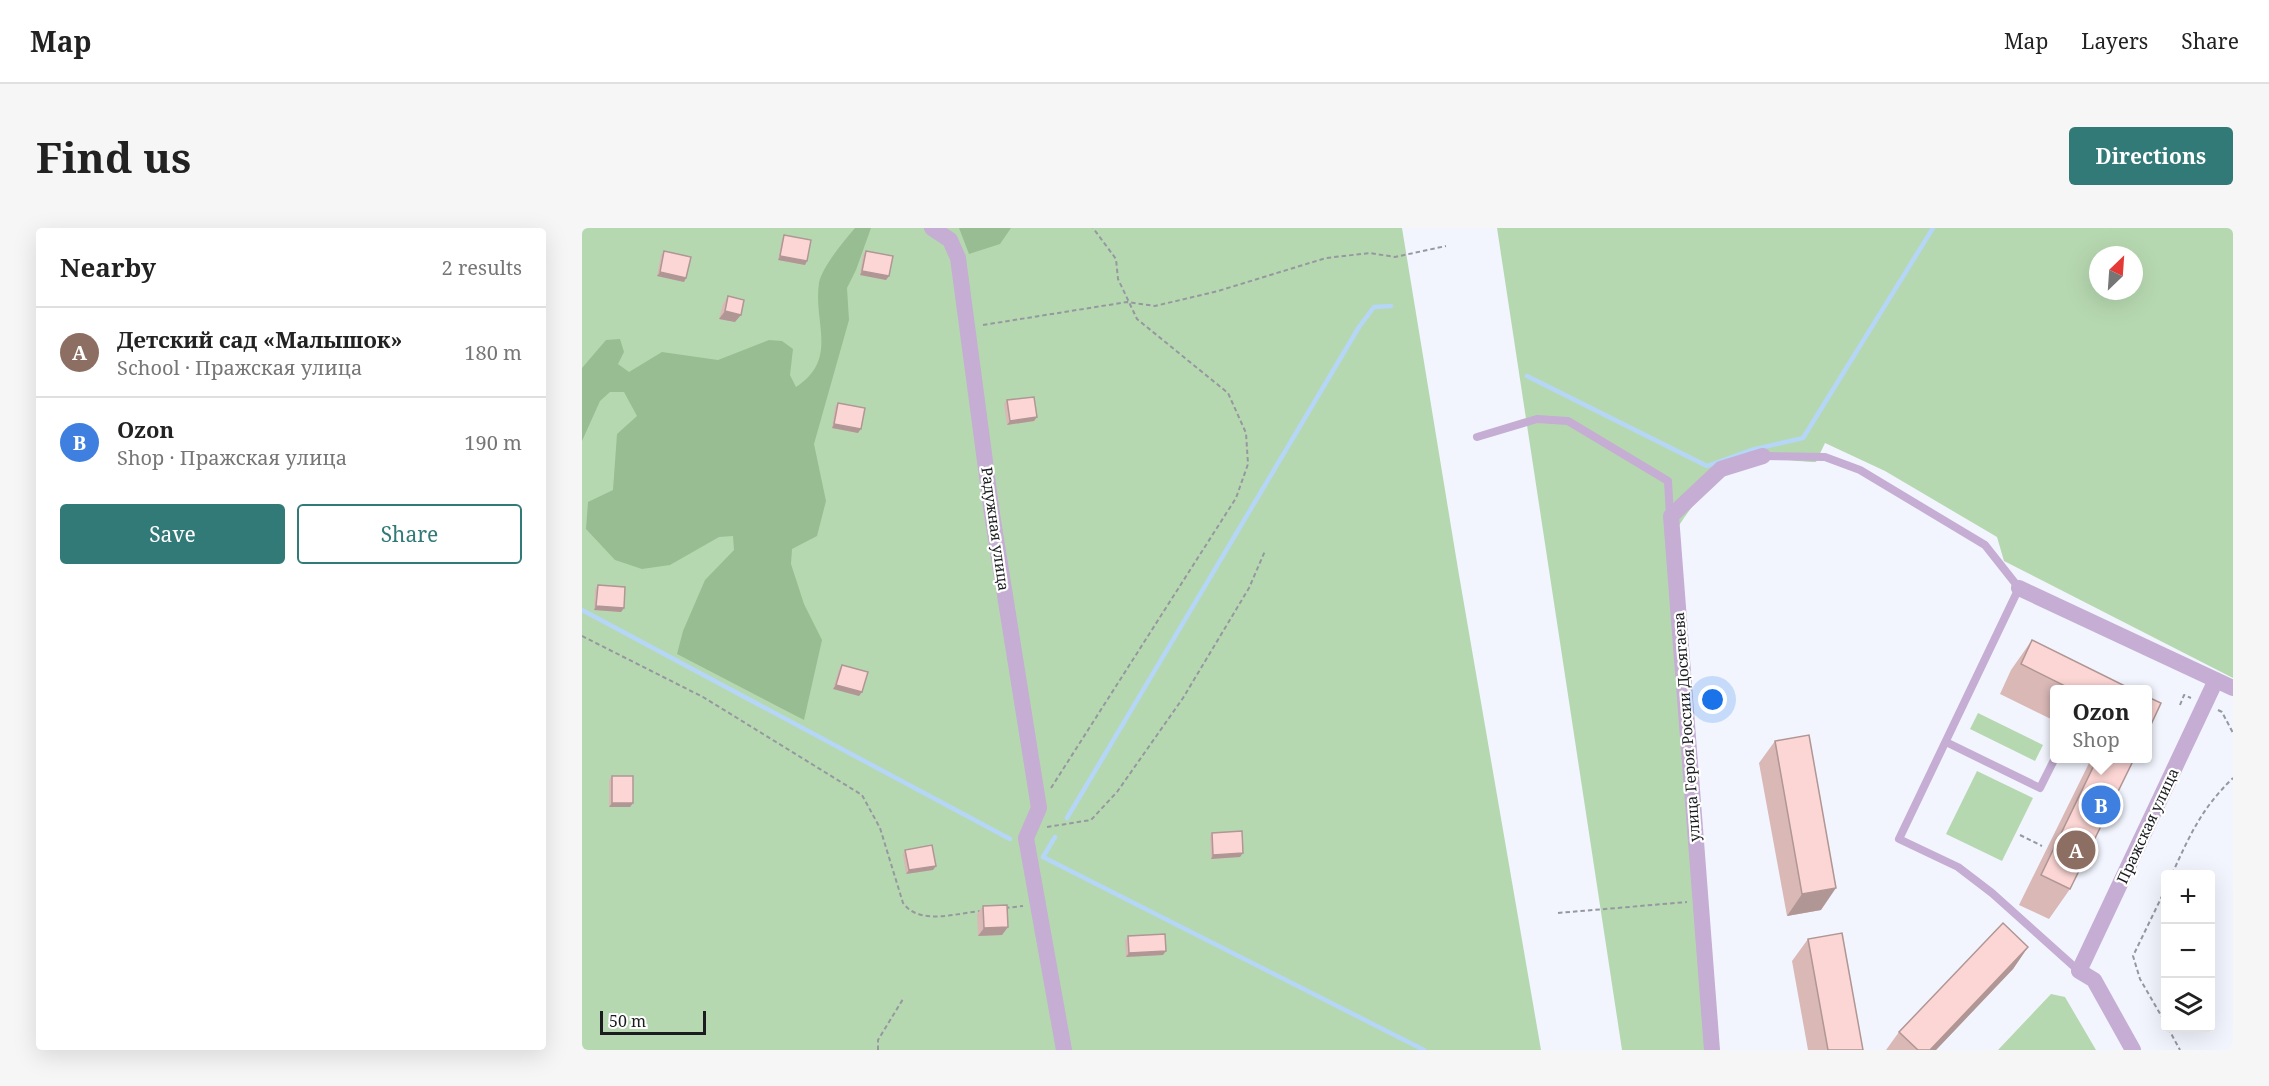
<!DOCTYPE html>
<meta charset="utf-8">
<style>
body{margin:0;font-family:"Noto Serif",serif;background:#f6f6f6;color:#222}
.controls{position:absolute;right:18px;bottom:18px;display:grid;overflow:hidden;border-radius:6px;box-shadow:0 6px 24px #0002}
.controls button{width:54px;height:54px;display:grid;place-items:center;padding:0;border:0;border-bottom:2px solid #e0e0e0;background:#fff;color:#222;font:30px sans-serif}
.compass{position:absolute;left:1507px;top:18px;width:54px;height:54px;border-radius:50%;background:#fff;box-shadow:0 6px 24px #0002;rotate:25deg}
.scale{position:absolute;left:18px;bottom:15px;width:106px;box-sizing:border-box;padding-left:6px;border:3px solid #1b1c20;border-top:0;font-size:16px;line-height:21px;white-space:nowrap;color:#1b1c20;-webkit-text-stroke:4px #fff;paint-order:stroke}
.you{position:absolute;left:1131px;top:472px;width:21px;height:21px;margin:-15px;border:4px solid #fff;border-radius:50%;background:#1a73e8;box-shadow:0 0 0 9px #1a73e833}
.badge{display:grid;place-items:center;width:39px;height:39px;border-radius:50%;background:#327a78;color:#fff;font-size:20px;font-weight:700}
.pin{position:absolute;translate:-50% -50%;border:3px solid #fff;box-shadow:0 2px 6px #0006}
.popup{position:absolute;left:1468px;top:457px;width:102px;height:78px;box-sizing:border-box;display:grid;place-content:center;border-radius:6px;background:#fff;filter:drop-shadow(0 2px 4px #0005);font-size:20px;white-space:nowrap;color:#767676}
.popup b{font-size:22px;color:#222}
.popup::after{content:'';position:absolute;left:50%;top:100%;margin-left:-12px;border:12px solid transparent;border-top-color:#fff}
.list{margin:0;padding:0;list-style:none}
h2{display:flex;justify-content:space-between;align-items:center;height:78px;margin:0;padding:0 24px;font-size:26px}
h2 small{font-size:20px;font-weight:400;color:#767676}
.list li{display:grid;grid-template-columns:39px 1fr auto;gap:18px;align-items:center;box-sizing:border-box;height:90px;padding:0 24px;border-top:2px solid #e0e0e0}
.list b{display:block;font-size:22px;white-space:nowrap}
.list p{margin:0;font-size:20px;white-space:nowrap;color:#767676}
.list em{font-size:20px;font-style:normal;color:#767676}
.actions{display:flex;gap:12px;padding:18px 24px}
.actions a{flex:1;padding:14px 0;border:2px solid #327a78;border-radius:6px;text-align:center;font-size:21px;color:#327a78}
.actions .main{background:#327a78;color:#fff}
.icon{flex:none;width:33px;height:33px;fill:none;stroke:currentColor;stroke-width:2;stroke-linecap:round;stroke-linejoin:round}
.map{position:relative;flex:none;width:1651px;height:822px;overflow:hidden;border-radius:6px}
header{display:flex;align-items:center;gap:36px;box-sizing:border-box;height:84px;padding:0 30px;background:#fff;border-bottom:2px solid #e0e0e0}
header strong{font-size:28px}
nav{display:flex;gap:33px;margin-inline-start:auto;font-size:21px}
.intro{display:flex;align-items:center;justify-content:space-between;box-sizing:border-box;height:144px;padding:0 36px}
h1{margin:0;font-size:42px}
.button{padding:15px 27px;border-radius:6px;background:#327a78;color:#fff;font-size:21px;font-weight:700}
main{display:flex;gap:36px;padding:0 36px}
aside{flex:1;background:#fff;border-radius:6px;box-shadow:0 6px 24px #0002}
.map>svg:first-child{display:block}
</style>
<header>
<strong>Map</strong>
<nav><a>Map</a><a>Layers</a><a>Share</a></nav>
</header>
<div class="intro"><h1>Find us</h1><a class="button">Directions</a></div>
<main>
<aside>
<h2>Nearby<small>2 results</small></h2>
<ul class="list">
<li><span class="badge" style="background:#8d6e63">A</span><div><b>Детский сад «Малышок»</b><p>School · Пражская улица</p></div><em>180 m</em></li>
<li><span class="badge" style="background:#3f7fe0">B</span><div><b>Ozon</b><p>Shop · Пражская улица</p></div><em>190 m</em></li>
</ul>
<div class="actions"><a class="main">Save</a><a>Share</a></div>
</aside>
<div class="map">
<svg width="1651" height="822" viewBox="0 0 1651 822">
<rect width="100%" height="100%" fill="#f2f5fe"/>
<!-- green -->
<path fill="#b6d8b0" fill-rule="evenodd" d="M0,0h820l56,341 83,481h-959z
M915,0h736v450l-229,-117 -7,-24 -112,-66 -60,-28 -9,19c-17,0 -41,-5 -57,-1 -37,10 -61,34 -81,66l38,523h-94zM1516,27h36v36h-36z
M1396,485l65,32 -8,16 -65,-32z
M1395,543l56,27 -31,63 -56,-27z
M1469,766l14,3 31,53h-98z"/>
<!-- forest -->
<path fill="#98bd92" d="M273,0h16l-15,42 -9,18 2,32 -35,124 12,57 -9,35 -25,13 -1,15 13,40 18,36 -18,80 -127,-66 6,-23 22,-51 29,-30 -1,-14 -14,1 -49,28 -28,4 -27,-9 -29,-31 2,-27 25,-12 4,-56 20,-18 -13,-24h-14l-10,9 -18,40v-73l24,-28 14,-1 4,13 -6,12 11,8 33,-20 56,8 51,-20 13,1 11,8 -3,26 6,12c43,-28 17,-64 23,-104 3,-16 25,-42 36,-55z
M377,0h52l-11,16 -31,10z"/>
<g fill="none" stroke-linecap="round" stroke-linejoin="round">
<!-- stream -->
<path stroke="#b5d6f7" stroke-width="4.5" d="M945,148l180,90 44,-16 52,-12 130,-210
M0,382l428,229
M485,590l292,-491 15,-20 17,-1
M473,609l-12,20 381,193"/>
<!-- path -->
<path stroke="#96989f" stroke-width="2" stroke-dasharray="4.5 3" stroke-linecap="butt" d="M401,97l144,-23 28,4 63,-15 108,-33 44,-5 25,4 51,-11
M0,408l121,61 159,98 18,33 23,75c17,23 53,10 78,8
M1598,477l4,-10 7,3
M1636,482l4,2 11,21
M469,560l185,-290 12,-34 -2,-31 -18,-40 -91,-74 -19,-40 -2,-20 -23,-31
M465,599l44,-7 26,-28 66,-94 66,-110 16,-37
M1438,607l22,11
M1590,646c18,-39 29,-65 61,-96
M1584,660l-33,68 7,23 26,45
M423,680l18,-2
M976,685l129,-11
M1586,800l12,22
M296,822v-10l25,-41"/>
<!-- service -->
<path stroke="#c5add3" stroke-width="8" d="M895,209l60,-18 31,2 100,60 2,35
M1181,228l62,1 35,13 125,75 34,43 -120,251 59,28 34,26 87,78
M1364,514l94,46 15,-30"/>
<!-- minor -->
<path stroke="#c5add3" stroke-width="16" d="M350,0l18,12 8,18 34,256 47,294 -13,30 38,212
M1437,360l214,100
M1130,822l-41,-534 50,-47 42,-13
M1551,822l-39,-70 -15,-9 137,-291"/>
</g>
<!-- wall -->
<path fill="#d9b8b6" d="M202,7l23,26 -2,4 -27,-5 4,-21z
M82,23l22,27 -2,4 -27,-6 4,-21z
M284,23l23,25 -3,4 -26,-5 3,-20z
M146,68l7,26 -16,-3 4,-15z
M425,172l30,17 -3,4 -27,4 -3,-21z
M256,175l20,30 -26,-5 3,-21z
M16,357l26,23 -3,4 -27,-2 1,-21z
M1450,412l101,50h-78v31l-55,-27 11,-24z
M260,437l20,27 -3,4 -26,-7 6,-20z
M1193,513l46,169 -34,6 -28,-153z
M1509,531h43l-64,130 -21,30 -30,-14z
M30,548l21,27 -3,4h-21v-27z
M630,605l28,24 -29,2 -1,-23z
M323,622l31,16 -3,4 -27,4 -3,-20z
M401,678l25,21 -6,8 -24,1 -1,-22z
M546,708l35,19 -37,2 -1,-17z
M1226,711l55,111h-55l-16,-89z
M1446,719l-15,22 -77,81h-50l13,-18z"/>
<!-- shaded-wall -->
<path fill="#b09694" d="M198,28l27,5 -2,4 -27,-5z
M280,43l27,5 -3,4 -26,-5z
M78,44l26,6 -2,4 -27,-6z
M143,83l16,4 -6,7 -16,-3z
M455,189l-3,4 -27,4 3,-4z
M252,196l27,5 -3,4 -26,-5z
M14,378l28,2 -3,4 -27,-2z
M254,457l26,7 -3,4 -26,-7z
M30,575h21l-3,4h-21z
M661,625l-3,4 -29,2 2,-4z
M354,638l-3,4 -27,4 3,-4z
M1254,660l-15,22 -34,6 15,-22z
M426,699l-6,8 -24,1 6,-8z
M1446,719l-15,22 -77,81h-6z
M584,723l-3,4 -37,2 3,-4z"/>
<!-- building -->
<path fill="#fcd6d4" stroke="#b09694" stroke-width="1.5" d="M202,7l27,5 -4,21 -27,-5z
M82,23l27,6 -5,21 -26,-6z
M284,23l27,5 -4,20 -27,-5z
M146,68l16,4 -3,15 -16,-4z
M452,169l3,20 -27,4 -3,-21z
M256,175l27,5 -4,21 -27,-5z
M16,357l27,2 -1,21 -28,-2z
M1450,412l101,50h-60l-52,-26z
M260,437l26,7 -6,20 -26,-7z
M1566,469l13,6 -13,28z
M1227,507l27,153 -34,6 -27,-153z
M1515,531h37l-64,130 -29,-14z
M30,548h21v27h-21z
M660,603l1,22 -30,2 -1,-22z
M350,617l4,21 -27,4 -4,-20z
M425,677l1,22 -24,1 -1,-22z
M1421,695l25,24 -98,103h-12l-19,-18z
M1260,705l21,117h-35l-20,-111z
M583,706l1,17 -37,2 -1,-17z"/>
<g text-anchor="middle" stroke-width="4.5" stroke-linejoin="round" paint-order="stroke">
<!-- street labels -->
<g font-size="15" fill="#1b1c20" stroke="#fff">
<text transform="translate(413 301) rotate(82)" y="5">Радужная улица</text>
<text transform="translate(1105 499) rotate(-94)" y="5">улица Героя России Досягаева</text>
<text transform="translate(1566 598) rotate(-65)" y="5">Пражская улица</text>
</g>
</g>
</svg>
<div class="controls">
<button>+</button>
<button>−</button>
<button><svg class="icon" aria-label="layers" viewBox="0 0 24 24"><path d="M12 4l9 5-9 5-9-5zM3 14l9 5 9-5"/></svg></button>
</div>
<svg class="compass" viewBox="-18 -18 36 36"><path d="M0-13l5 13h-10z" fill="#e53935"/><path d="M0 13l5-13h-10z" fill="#767676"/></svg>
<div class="scale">50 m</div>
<div class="you"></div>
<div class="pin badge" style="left:1494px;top:622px;background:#8d6e63">A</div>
<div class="pin badge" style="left:1519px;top:577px;background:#3f7fe0">B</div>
<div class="popup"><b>Ozon</b>Shop</div>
</div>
</main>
